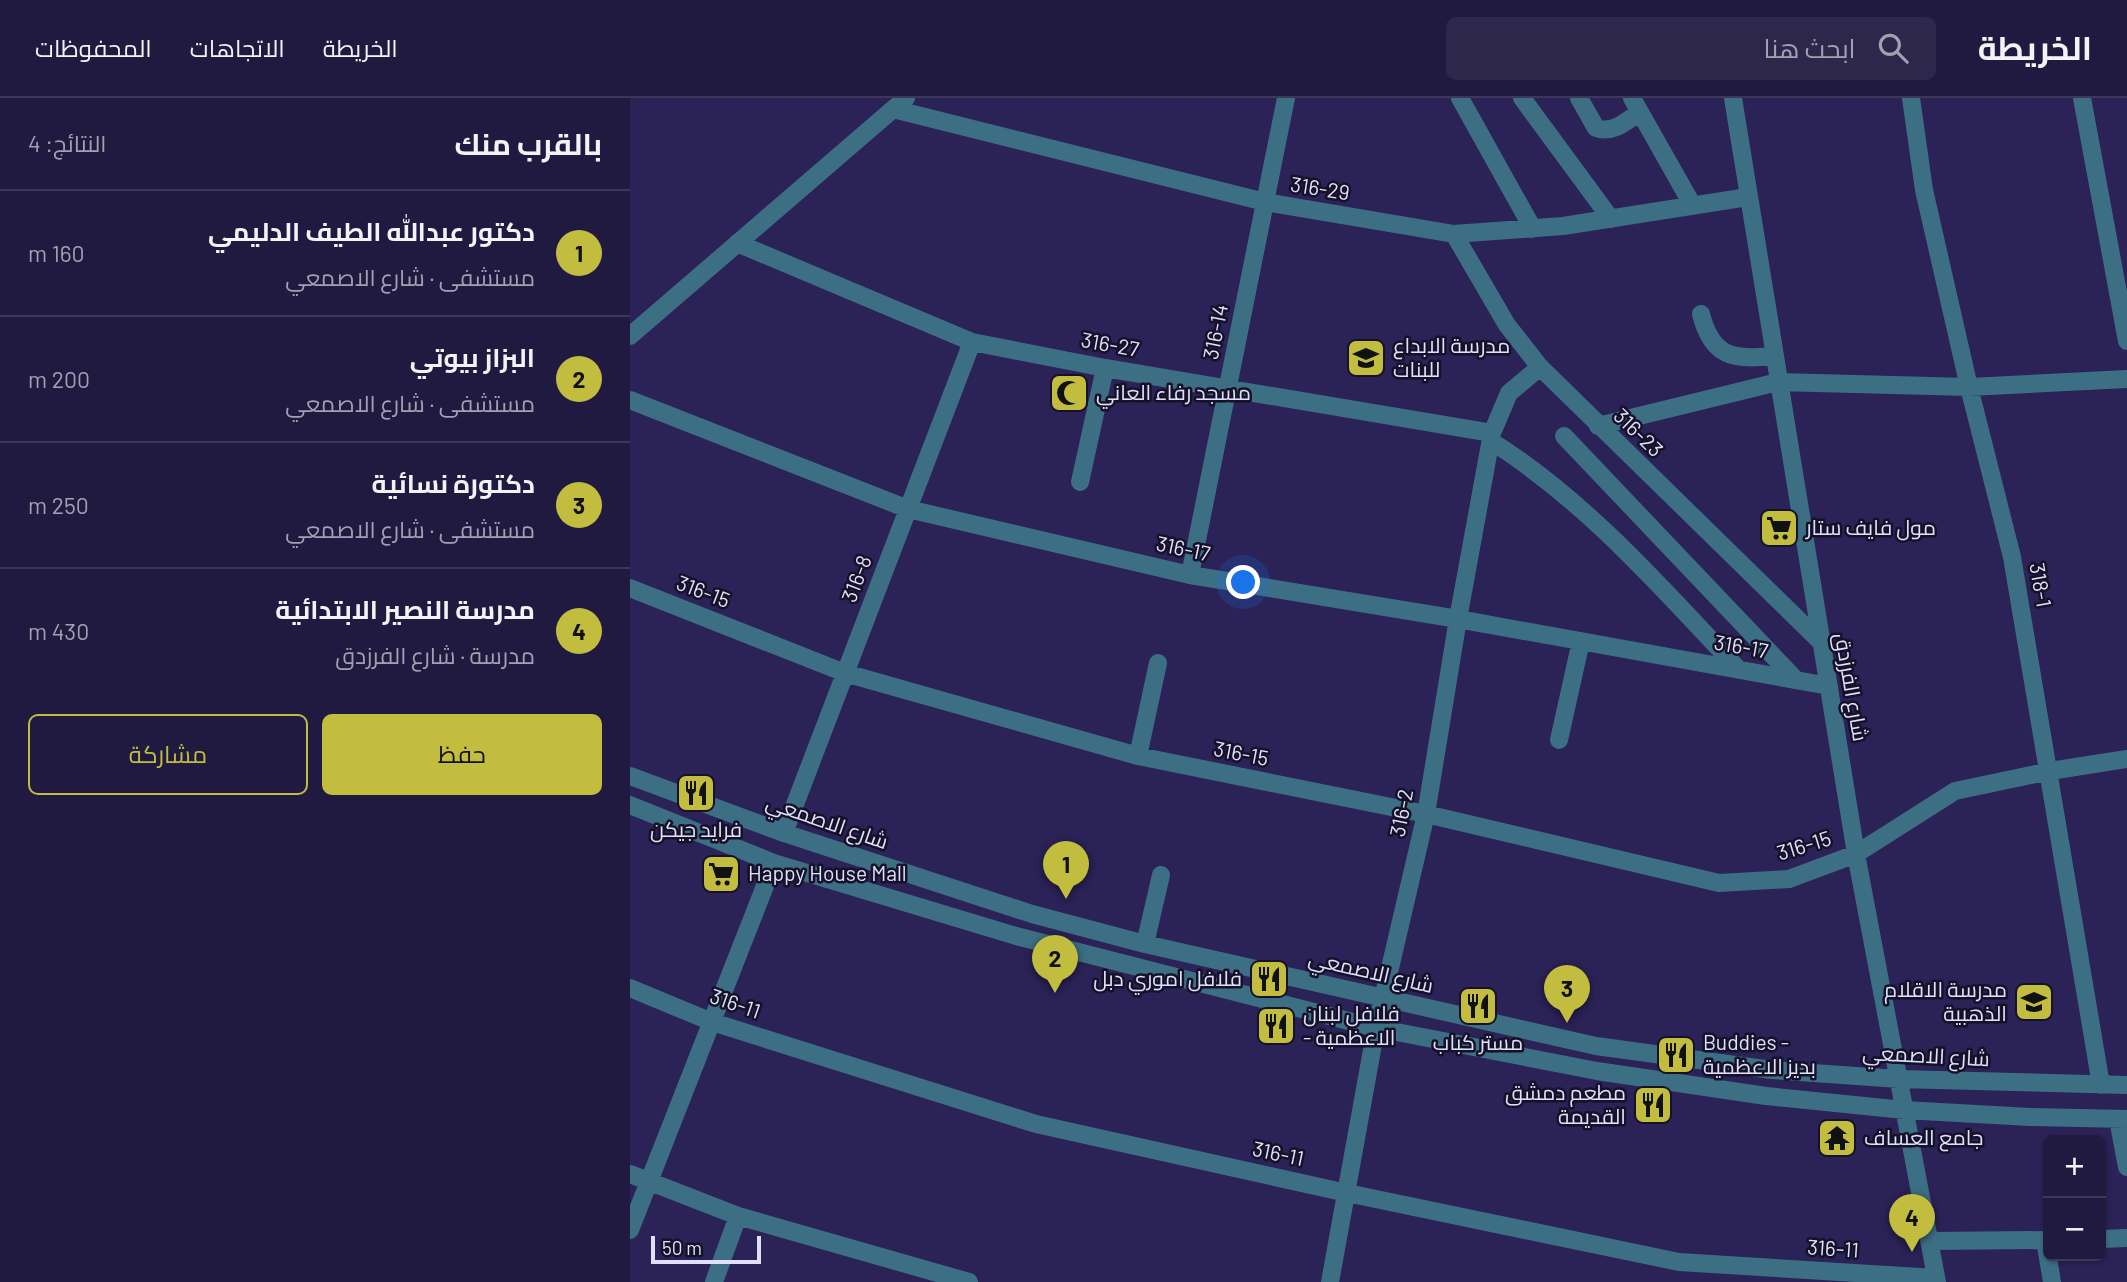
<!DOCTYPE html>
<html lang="ar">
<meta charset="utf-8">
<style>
body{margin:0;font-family:Barlow,Cairo,sans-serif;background:#2d274c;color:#f1f3f6;direction:rtl}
.controls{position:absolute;right:21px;bottom:21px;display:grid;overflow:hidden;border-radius:10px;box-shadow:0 2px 5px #0004}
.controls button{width:63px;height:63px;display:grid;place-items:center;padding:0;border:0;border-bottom:2px solid #3d385a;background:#201a41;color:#f1f3f6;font:35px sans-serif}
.scale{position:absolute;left:21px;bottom:18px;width:110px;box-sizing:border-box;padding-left:7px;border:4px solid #e0e0fb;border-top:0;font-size:19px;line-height:24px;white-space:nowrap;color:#e0e0fb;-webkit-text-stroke:5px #141128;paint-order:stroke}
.you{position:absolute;left:614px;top:485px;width:24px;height:24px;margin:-18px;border:5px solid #fff;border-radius:50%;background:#1a73e8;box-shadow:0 0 0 10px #1a73e833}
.badge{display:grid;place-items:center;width:46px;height:46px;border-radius:50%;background:#c2bd3f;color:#111;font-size:23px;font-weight:700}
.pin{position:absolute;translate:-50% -58px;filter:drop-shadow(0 2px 4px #0008)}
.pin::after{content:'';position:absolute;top:37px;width:24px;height:21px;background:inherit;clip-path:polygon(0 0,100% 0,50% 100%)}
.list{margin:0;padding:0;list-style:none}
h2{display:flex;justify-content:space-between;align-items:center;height:91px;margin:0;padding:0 28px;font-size:30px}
h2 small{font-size:23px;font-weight:400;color:#a2a1b1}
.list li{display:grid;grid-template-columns:46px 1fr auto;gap:21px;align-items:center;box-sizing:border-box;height:126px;padding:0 28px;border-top:2px solid #3d385a}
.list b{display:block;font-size:26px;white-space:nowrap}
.list p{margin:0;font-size:23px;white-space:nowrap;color:#a2a1b1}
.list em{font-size:23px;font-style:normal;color:#a2a1b1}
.actions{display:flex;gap:14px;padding:21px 28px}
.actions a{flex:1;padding:16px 0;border:2px solid #c2bd3f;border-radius:10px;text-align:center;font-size:24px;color:#c2bd3f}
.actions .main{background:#c2bd3f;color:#111}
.icon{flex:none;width:38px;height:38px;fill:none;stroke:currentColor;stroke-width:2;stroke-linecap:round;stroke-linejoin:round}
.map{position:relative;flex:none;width:1497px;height:1184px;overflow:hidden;direction:ltr}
header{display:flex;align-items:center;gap:42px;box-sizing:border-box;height:98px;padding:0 35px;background:#201a41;border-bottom:2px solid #3d385a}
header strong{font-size:33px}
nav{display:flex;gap:38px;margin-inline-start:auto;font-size:24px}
.search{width:490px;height:63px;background:#2d274c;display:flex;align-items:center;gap:18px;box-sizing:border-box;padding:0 24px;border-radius:10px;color:#a2a1b1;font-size:26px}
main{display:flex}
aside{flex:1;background:#201a41}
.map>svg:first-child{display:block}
</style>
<header>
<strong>الخريطة</strong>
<div class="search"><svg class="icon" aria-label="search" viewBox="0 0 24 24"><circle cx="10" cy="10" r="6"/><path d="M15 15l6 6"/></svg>ابحث هنا</div>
<nav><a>الخريطة</a><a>الاتجاهات</a><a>المحفوظات</a></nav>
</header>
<main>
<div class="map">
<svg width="1497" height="1184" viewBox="0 0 1497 1184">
<rect width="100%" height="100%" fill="#2b2257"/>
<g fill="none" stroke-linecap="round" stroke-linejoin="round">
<!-- minor -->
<path stroke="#3d6f84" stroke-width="18" d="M830,0l73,131
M892,0l89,121
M949,0l17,30c18,6 30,-7 44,-16
M1002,0l61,108
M1103,0l123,756 81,428
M1281,0l13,92 45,197 43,170 89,528
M1452,0l45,243
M263,11l372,93 189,32 109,-8 185,-29
M824,136l53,91 33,42 280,274
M107,145l235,99 133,26 387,65
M1071,216c11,44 33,46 73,42
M0,238l276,-238
M0,302l278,109 282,66 268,44 371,67
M968,328l180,-44 191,5 158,-8
M934,338l232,244
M861,343c95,60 171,147 248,229
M450,384l25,-114
M560,477l96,-477
M0,490l215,85 293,83 288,58 293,69 70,-4 67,-25 99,-63 95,-20 77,-12
M929,642l22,-99
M508,658l20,-93
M0,678l154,57 248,81 113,30 451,102 176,24 127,9 228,6
M0,707l144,58 242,73 360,92 221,43 169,25 138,14 126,7 97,2
M154,735l188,-491
M515,846l16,-69
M0,890l82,34 324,102 311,69 332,69 257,16
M1488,1021l9,48
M0,1076l108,42 231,66
M0,1132l144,-367
M1471,1141l26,-1
M1415,1142l7,42
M1299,1143l119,-1
M84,1184l24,-66
M700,1184l46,-254 50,-214 32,-195 34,-186 17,-40 31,-26"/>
</g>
<!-- icons -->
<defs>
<symbol id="school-square" viewBox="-11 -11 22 22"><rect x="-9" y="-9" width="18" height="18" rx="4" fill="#c2bd3f" stroke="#141128"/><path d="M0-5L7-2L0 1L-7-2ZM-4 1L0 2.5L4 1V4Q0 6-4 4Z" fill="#111"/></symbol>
<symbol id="mosque-square" viewBox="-11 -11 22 22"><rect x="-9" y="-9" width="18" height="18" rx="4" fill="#c2bd3f" stroke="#141128"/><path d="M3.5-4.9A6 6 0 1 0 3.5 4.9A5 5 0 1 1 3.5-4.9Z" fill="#111"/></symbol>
<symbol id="supermarket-square" viewBox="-11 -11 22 22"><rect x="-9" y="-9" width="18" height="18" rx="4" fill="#c2bd3f" stroke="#141128"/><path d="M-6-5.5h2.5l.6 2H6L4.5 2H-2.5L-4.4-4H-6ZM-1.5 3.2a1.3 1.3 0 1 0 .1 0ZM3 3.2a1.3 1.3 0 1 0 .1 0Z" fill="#111"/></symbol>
<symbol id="restaurant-square" viewBox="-11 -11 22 22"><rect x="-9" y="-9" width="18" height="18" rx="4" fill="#c2bd3f" stroke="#141128"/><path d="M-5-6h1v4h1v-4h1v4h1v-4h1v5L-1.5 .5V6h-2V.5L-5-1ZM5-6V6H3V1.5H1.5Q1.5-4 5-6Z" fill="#111"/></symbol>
<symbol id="temple-square" viewBox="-11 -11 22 22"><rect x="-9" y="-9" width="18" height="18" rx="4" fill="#c2bd3f" stroke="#141128"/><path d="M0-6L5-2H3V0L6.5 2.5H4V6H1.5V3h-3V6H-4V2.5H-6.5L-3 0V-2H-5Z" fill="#111"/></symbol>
</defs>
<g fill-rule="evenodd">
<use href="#school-square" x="714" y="238" width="44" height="44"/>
<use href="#mosque-square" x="417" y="273" width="44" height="44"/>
<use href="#supermarket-square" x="1127" y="408" width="44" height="44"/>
<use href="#restaurant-square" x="44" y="673" width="44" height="44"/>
<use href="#supermarket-square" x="69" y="754" width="44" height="44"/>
<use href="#restaurant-square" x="617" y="859" width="44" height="44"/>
<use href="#school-square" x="1382" y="882" width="44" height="44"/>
<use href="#restaurant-square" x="826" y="886" width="44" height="44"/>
<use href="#restaurant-square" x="624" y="906" width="44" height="44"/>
<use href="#restaurant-square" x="1024" y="935" width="44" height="44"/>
<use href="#restaurant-square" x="1001" y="985" width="44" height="44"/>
<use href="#temple-square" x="1185" y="1018" width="44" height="44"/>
</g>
<g text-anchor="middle" stroke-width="5" stroke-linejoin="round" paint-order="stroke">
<!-- street labels -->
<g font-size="21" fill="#e0e0fb" stroke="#141128">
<text transform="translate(690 91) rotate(9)" y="7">316-29</text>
<text transform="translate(586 234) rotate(-79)" y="7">316-14</text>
<text transform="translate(480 247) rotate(10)" y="7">316-27</text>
<text transform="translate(1008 335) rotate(44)" y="7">316-23</text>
<text transform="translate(553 451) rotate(12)" y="7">316-17</text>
<text transform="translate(227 481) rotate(-69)" y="7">316-8</text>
<text transform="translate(1410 487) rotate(80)" y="7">318-1</text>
<text transform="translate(73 494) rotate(21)" y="7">316-15</text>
<text transform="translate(1111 549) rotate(10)" y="7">316-17</text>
<text transform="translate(1221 589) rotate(80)" y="7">شارع الفرزدق</text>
<text transform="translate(611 656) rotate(11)" y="7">316-15</text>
<text transform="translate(772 715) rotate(-79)" y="7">316-2</text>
<text transform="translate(197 724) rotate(19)" y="7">شارع الاصمعي</text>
<text transform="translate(1174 748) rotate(-17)" y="7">316-15</text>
<text transform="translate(741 874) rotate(13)" y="7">شارع الاصمعي</text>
<text transform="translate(105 906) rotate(19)" y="7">316-11</text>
<text transform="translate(1296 958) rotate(3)" y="7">شارع الاصمعي</text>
<text transform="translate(648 1056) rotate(12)" y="7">316-11</text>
<text transform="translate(1203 1151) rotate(4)" y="7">316-11</text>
</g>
<!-- poi labels -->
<g font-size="21" fill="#e0e0fb" stroke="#141128" text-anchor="start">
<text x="763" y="255">مدرسة الابداع<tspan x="763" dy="24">للبنات</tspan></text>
<text x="466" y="302">مسجد رفاء العاني</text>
<text x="1176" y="437">مول فايف ستار</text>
<text x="66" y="739" text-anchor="middle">فرايد جيكن</text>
<text x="118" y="783">Happy House Mall</text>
<text x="612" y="888" text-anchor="end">فلافل اموري دبل</text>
<text x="1377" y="899" text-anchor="end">مدرسة الاقلام<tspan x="1377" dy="24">الذهبية</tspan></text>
<text x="673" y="923">فلافل لبنان<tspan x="673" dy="24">- الاعظمية</tspan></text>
<text x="848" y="952" text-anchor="middle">مستر كباب</text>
<text x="1073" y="952">Buddies -<tspan x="1073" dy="24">بديز الاعظمية</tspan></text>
<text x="996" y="1002" text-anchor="end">مطعم دمشق<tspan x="996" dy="24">القديمة</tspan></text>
<text x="1234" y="1047">جامع العساف</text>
</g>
</g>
</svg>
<div class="controls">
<button>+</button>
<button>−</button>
</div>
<div class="scale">50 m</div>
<div class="you"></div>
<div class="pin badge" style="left:436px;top:801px">1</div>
<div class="pin badge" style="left:425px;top:895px">2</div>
<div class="pin badge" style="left:937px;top:925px">3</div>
<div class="pin badge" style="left:1282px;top:1154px">4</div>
</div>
<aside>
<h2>بالقرب منك<small>النتائج: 4</small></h2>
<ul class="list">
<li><span class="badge">1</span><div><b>دكتور عبدالله الطيف الدليمي</b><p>مستشفى · شارع الاصمعي</p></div><em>160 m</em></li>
<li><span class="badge">2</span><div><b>البزاز بيوتي</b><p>مستشفى · شارع الاصمعي</p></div><em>200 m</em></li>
<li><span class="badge">3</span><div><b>دكتورة نسائية</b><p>مستشفى · شارع الاصمعي</p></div><em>250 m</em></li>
<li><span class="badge">4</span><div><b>مدرسة النصير الابتدائية</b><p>مدرسة · شارع الفرزدق</p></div><em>430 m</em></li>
</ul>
<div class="actions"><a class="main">حفظ</a><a>مشاركة</a></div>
</aside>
</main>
